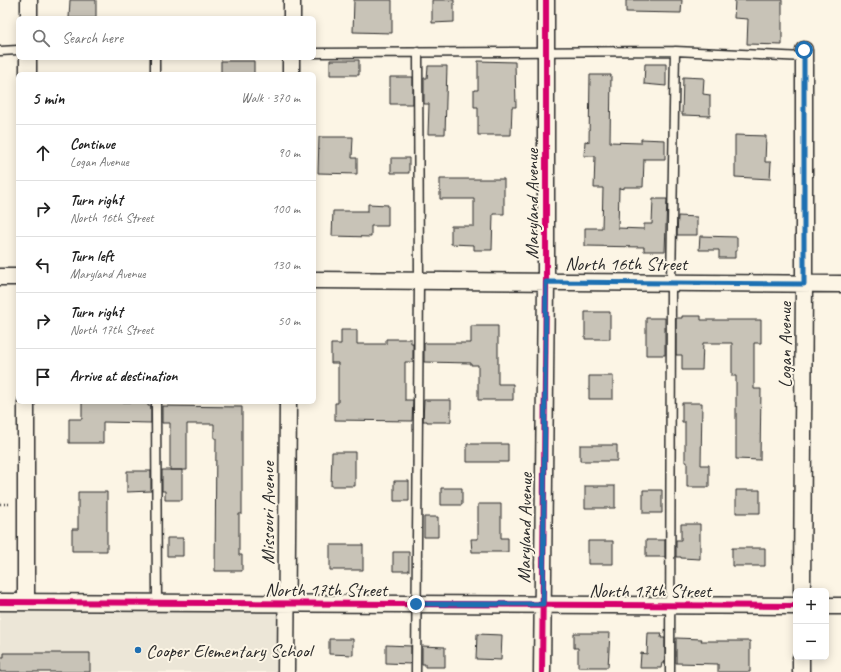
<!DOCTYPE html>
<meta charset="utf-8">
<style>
body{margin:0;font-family:Caveat,sans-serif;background:#f6f6f6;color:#222}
.controls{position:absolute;right:12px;bottom:12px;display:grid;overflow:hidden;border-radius:6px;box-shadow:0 2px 10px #0003}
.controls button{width:36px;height:36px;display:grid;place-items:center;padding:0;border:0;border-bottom:1px solid #e0e0e0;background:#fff;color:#222;font:20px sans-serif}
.stop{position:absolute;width:12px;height:12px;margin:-9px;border:3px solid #1f6fb2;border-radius:50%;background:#fff}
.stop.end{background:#1f6fb2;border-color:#fff;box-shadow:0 1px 4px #0008}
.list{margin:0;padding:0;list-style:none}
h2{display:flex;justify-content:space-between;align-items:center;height:52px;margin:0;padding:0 16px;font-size:17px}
h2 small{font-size:13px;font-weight:400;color:#767676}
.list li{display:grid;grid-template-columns:26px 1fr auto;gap:12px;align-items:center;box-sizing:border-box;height:56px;padding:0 16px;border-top:1px solid #e0e0e0}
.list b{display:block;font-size:15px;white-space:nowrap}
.list p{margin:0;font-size:13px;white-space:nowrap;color:#767676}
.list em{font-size:13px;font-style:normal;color:#767676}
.icon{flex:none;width:22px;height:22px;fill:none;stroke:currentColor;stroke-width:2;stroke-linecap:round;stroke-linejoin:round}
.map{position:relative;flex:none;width:841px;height:672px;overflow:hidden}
.search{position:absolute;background:#fff;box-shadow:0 2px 10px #0003;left:16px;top:16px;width:300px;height:44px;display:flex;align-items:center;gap:10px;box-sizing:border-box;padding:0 14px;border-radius:6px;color:#767676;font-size:15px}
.panel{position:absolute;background:#fff;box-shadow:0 2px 10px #0003;left:16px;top:72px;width:300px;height:332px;border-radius:6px}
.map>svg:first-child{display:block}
</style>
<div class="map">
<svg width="841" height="672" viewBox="0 0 841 672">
<rect width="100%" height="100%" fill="#fcf5e5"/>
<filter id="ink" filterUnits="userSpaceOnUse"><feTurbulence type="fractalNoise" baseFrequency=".025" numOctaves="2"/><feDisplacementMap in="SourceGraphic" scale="8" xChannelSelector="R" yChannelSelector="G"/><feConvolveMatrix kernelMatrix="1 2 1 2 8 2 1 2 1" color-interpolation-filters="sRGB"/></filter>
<g filter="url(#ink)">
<!-- built -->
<path fill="#ece6d7" d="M0,602l286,1v69h-286z"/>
<!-- building -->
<path fill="#c8c3b7" stroke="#2b2b2b" d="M70,0h26v18h-27z
M354,0h38v33l-39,-1z
M432,0h22v22l-22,1z
M626,0h56l-1,13 -55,-1z
M735,0h47v45l-35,-1 1,-25 -14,-1z
M330,60h29v15h-29z
M221,61h33v13h-33z
M478,61l37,1 1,45h-4l-1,28h-33v-28h-4v-17h4z
M645,64h21v22l-22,-2z
M428,66h19l-2,68h-17l1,-30h-5v-26h3z
M590,75h21l-1,67 31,1v-4l24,1v19h-21l-1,28h-19v2l-5,-1 -1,40 26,1v-5h8l1,-25h14l-2,52h-21v-4l-59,-1v-18h17l1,-40h-9l1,-32h-11l1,-15 4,1z
M390,77h23v27h-23z
M683,77l21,1 -1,16 7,1v21l-28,-1z
M735,135l31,1 -1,26h6l-1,17 -35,-2z
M319,137h34l-1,21h5v16l-39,-1z
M391,158h18v15h-18z
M440,179h64v35h-11l-1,36h-18v-5l-23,-1v-18h23v-27h-34z
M368,204l20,1v21h-17v11l-39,-1 1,-25h35z
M678,216l19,1v18h-20z
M700,236l37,1v14h-2v7h-16v-8h-20z
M585,312h25v27h-25z
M682,316h19v4h60v23h-7v46h7l-1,71 -24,-1v-83h-4v-33h-29l-1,27h-20v-15h-6v-37h6z
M646,318h19v37h-19z
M471,326h27v58h15v16h-35v-35h-7v-2l-47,-1v-19h47z
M341,330h16v14h29v-5h25v4h2v19h-8v38h8l-1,21 -77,-1v-17h3v-40h-7v-19h10z
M589,376h24v23h-24z
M424,400h27v22h-24v-1h-4z
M82,402h66v4h3v17l-48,-1v21h-34v-24h13z
M682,403h20l-1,62h8v22h-22v-25h-2v-40h-3z
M162,406l80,1v107h-3v41h3v16h-27l1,-133h-2v-14h-27v46h-17v-47h-8z
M467,444h41v18h-41z
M580,445h37v16h-37z
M332,452h23v34h-24z
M162,470h20v30h-17v-9h-3z
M127,471h24v20l-24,1z
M394,481h15v20h-15z
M585,486h30v22h-30z
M441,488h21v17h-21z
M643,490h19v23h-19z
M736,490h24v23h-24z
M78,492h29v59h-35v-22h6z
M478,504h23v34h7v14h-36l-1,-13h7z
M424,517h14v20h-14z
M681,524h19v35l-19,-1v-1h-5v-17h5z
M167,538h16v18h-16z
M646,540h19v17h-19z
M588,541h25v23h-25z
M330,545h33v25h-33z
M732,548h33v18h-33z
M393,552h16v19h-16z
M574,633h36l-2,34h-30v-19h-4z
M648,633h14l-1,5h4v25h-3l-1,5h-21l1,-15 6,1z
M477,634l25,1 -1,25 -25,-1z
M676,638l26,1 -1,2h49v31h-32v-8l-42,-1z
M329,639h24v16l-24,-1z
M386,645l25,1v18l-25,-1z
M422,646l23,1v20h-20v-3h-3z
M4,653h86v19h-90v-15h4z"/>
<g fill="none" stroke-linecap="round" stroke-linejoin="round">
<defs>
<path id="service" d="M0,51l18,-1
M675,51l129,6
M314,53l361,-2 -4,232 -1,389
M155,58v16
M156,402l1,201
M416,672l3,-391 -1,-229"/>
<path id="minor" d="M29,18v-18
M292,18v-18
M28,74v-16
M291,74v-16
M0,277h18
M314,280l527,4
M802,591l2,-307v-234
M0,602l796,4
M26,602v-200
M826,606h15
M286,672l2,-270
M542,672l4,-390v-282
M801,672v-15"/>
</defs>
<!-- service casing -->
<use href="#service" stroke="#2b2b2b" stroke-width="11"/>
<!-- minor casing -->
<use href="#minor" stroke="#2b2b2b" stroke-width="19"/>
<!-- path -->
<path stroke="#2b2b2b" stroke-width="2.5" stroke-dasharray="1 3" stroke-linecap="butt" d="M0,504h10"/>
<!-- service -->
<use href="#service" stroke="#fcf5e5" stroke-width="8"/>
<!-- minor -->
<use href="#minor" stroke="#fcf5e5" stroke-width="16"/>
<defs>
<path id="cycleway" d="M0,602l796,4
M542,672l4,-390v-282"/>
</defs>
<!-- cycleway casing -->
<use href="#cycleway" stroke="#fcf5e5" stroke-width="8"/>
<!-- cycleway -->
<use href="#cycleway" stroke="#d6006c" stroke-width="6"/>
</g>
</g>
<g fill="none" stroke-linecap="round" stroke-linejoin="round" filter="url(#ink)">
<!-- route -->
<path stroke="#1f6fb2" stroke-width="5" d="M416,604h127l3,-322 258,2v-234"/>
</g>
<!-- markers -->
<circle fill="#1f6fb2" stroke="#fcf5e5" stroke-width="1.5" cx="138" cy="650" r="4"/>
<g text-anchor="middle" stroke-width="4" stroke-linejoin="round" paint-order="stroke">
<!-- street labels -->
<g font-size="19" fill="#2b2b2b" stroke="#fcf5e5">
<text transform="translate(531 204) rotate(-90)" y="7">Maryland Avenue</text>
<text x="626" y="270">North 16th Street</text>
<text transform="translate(784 345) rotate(-90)" y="7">Logan Avenue</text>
<text transform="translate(267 513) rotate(-90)" y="7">Missouri Avenue</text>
<text transform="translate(524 528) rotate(-89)" y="7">Maryland Avenue</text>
<text x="326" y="596">North 17th Street</text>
<text x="650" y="597">North 17th Street</text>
</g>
<!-- poi labels -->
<g font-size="19" fill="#2b2b2b" stroke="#fcf5e5" text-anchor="start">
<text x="146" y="657">Cooper Elementary School</text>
</g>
</g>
</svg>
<div class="controls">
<button>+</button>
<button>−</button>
</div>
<div class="stop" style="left:804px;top:50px"></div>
<div class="stop end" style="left:416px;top:604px"></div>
<div class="search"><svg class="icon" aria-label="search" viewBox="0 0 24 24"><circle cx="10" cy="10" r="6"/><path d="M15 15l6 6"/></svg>Search here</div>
<section class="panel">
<h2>5 min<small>Walk · 370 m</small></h2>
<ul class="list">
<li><svg class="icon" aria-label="ahead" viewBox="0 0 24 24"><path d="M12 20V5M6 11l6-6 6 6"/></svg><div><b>Continue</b><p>Logan Avenue</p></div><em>90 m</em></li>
<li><svg class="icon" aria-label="right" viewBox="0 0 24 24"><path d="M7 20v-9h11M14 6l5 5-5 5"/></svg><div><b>Turn right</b><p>North 16th Street</p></div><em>100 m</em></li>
<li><svg class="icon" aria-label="left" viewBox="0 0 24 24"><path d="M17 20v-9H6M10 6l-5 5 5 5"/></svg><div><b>Turn left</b><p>Maryland Avenue</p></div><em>130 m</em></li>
<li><svg class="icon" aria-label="right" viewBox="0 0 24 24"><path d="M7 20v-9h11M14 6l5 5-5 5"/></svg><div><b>Turn right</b><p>North 17th Street</p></div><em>50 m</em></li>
<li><svg class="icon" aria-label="arrive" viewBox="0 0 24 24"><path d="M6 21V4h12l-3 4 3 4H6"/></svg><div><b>Arrive at destination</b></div></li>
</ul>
</section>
</div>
